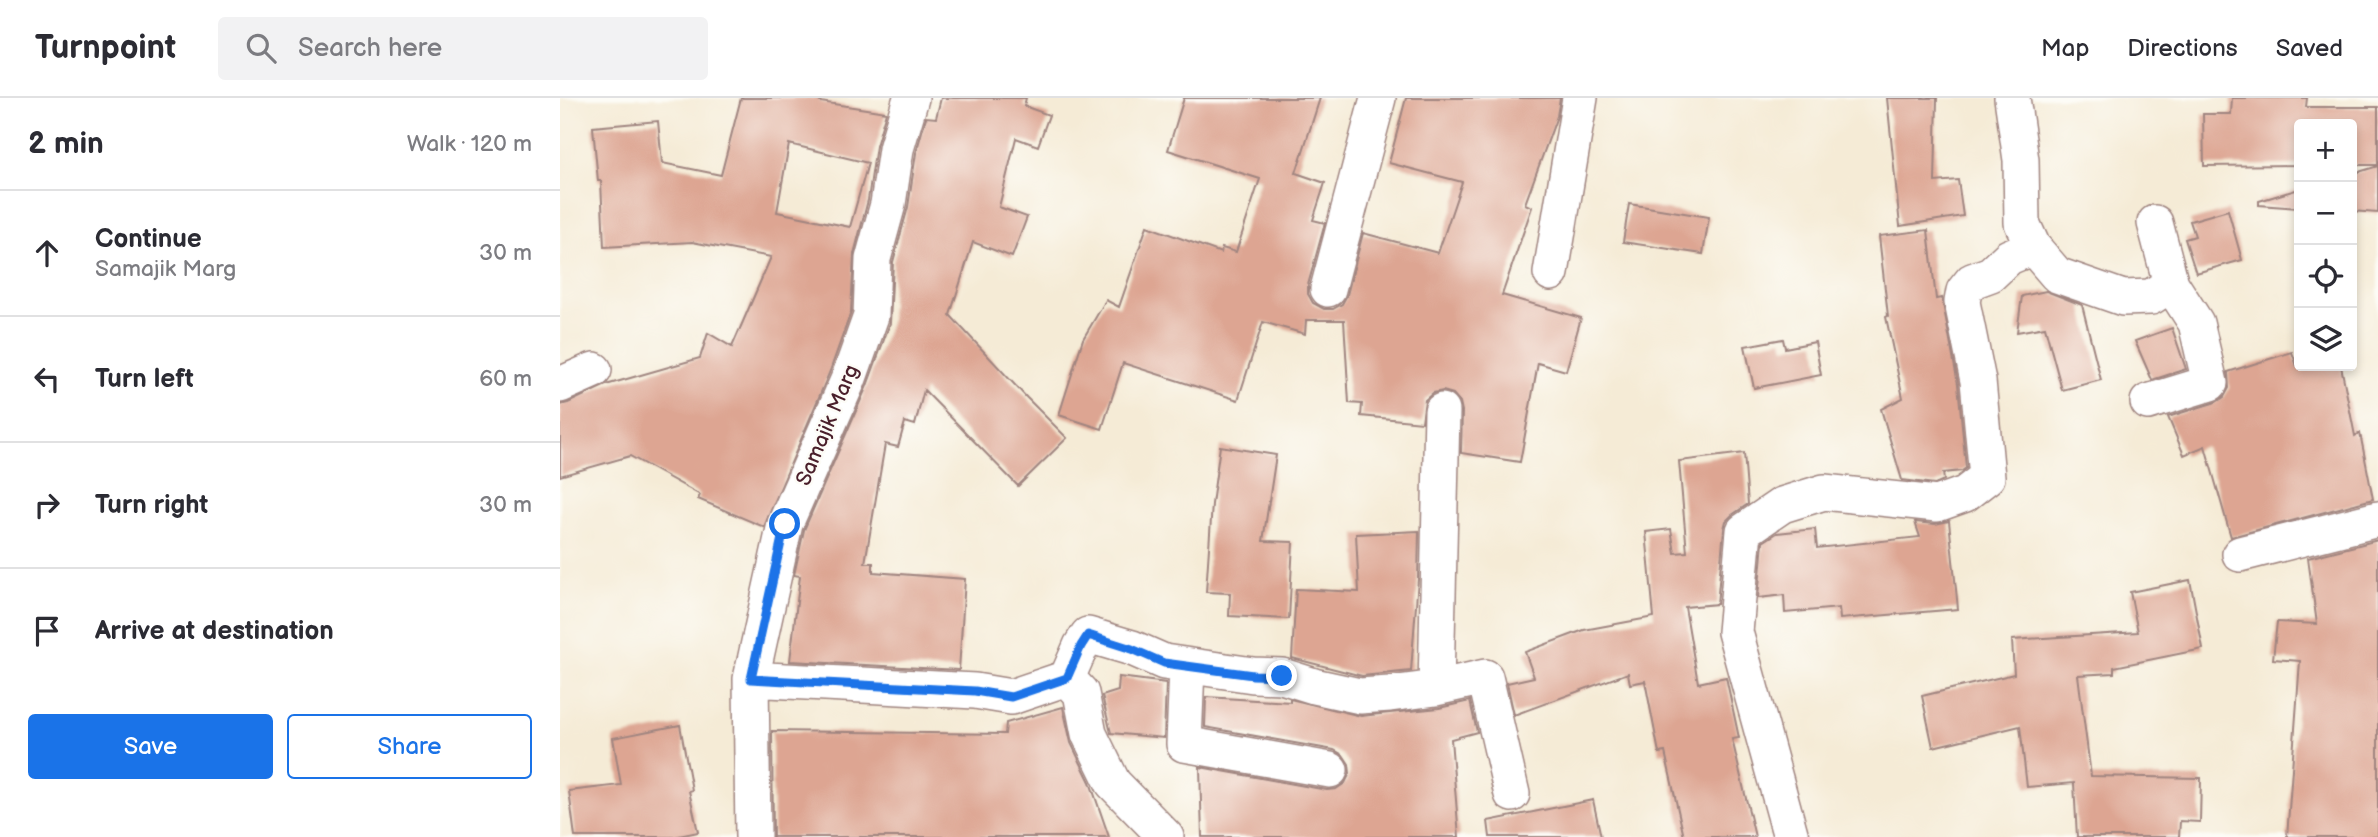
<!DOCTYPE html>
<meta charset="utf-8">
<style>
body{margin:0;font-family:"Balsamiq Sans",sans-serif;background:#f2f2f3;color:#2b2b33}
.controls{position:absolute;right:21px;top:21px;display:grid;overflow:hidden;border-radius:7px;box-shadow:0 4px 10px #0003}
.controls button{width:63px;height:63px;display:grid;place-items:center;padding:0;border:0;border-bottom:2px solid #e1e1e2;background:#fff;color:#2b2b33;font:35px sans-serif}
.stop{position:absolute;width:21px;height:21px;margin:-16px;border:5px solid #1a73e8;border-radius:50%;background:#fff}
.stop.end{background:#1a73e8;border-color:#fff;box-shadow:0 2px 7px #0008}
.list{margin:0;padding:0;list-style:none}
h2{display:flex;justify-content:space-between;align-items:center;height:91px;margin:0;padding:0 28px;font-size:30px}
h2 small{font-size:23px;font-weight:400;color:#7c7c81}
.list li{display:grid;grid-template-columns:46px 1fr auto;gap:21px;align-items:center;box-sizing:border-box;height:126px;padding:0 28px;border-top:2px solid #e1e1e2}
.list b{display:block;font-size:26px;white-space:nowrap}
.list p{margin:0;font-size:23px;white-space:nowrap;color:#7c7c81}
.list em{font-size:23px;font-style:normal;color:#7c7c81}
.actions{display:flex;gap:14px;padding:21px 28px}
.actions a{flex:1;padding:16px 0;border:2px solid #1a73e8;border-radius:7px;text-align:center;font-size:24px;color:#1a73e8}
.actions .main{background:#1a73e8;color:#fff}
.icon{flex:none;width:38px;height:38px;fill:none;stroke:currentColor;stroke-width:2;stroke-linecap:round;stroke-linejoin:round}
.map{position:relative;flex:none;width:1818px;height:739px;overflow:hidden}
header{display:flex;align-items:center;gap:42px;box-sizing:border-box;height:98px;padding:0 35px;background:#fff;border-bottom:2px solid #e1e1e2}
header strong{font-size:33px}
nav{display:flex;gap:38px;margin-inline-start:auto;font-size:24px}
.search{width:490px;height:63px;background:#f2f2f3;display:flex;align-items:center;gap:18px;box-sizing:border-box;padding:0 24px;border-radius:7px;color:#7c7c81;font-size:26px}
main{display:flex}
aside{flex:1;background:#fff}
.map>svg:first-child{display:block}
</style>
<header>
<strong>Turnpoint</strong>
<div class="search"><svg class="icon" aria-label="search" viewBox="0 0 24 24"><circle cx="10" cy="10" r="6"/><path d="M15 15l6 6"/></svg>Search here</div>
<nav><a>Map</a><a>Directions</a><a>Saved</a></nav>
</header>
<main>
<aside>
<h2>2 min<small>Walk · 120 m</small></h2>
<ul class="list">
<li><svg class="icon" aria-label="ahead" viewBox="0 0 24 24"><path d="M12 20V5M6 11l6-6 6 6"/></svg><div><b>Continue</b><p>Samajik Marg</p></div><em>30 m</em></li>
<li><svg class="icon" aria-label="left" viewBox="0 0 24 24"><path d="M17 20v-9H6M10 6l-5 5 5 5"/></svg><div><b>Turn left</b></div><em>60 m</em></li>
<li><svg class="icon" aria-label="right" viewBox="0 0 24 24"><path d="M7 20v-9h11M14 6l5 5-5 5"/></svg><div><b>Turn right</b></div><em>30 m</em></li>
<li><svg class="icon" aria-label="arrive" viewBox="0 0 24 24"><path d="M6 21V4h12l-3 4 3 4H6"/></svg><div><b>Arrive at destination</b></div></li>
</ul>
<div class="actions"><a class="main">Save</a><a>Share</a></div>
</aside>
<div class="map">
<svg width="1818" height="739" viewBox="0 0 1818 739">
<rect width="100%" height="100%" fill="#fdfcf7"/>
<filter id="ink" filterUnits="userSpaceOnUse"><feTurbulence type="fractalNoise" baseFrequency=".0143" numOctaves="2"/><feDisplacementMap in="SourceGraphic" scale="14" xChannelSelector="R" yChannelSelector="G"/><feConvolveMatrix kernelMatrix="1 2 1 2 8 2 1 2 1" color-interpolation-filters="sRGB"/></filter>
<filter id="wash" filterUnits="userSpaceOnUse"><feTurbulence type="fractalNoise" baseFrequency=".00686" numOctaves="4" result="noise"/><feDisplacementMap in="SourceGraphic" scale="28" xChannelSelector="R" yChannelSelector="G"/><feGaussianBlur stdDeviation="1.57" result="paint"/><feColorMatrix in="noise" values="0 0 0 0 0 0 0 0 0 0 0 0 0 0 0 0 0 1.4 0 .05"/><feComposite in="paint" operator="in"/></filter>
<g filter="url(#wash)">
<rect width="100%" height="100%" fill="#f5ebd6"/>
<g id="blocks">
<!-- building -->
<path fill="#dda592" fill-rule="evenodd" d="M181,0h80l-1,4 66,10 -10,34 -8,54 -14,54 -3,58 -21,59 -66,156 -66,-28 2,-4 -70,-39 -70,20v-71l8,-2 38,-18 94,-27 8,-25 24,14 39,-90 -79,-15 -88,5 -3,-66h-3l-5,-54 65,-6 4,42 59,12zM229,46l79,19 -18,64 -73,-15z
M381,0h85l-2,8 25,9 -11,31 -22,-8 -17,69 28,10 -15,40 -39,-15 -23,73 77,83 40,40 -49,48 -94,-96 -9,35 -10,-3 -7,25 -13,-3 -20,119h8v9l92,7 -6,91 -169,-9 10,-85 -6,-1 10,-45 63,-144 23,-63 3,-61 15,-55 8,-54 10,-36 10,1z
M624,0h136l-24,75 29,10 -12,37 12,3 -17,62v9l5,9 11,6h9l9,-5 5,-9 16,-62 75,20 24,-71 -73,-19 17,-65h154l-3,18 -32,88 7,3 -30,88 79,23 -15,53 -28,-8 -18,99 -59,-9 1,-42 -2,-9 -7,-8 -10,-3 -10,2 -8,7 -3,22 -61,-6 1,-12 -13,-1 -5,-83h-38l-1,14 -42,-12 -25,78 -115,-37 -21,66 -43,-14 24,-76 23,-39 13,7 28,-81 74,27 1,-5 14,4 24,-73 -92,-29z
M1327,0h50l-2,84 23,-2 5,36 -63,10z
M1672,0h75l-1,9h72v58h-26v-41h-53v41l-95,1 -1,-52h28z
M1818,68v47l-26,-2v-37z
M1739,91v19l-40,-3v-4z
M1069,106l80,13 -6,37 -80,-12z
M1668,112l14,50 -46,13 -11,-34 10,-3 -5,-15z
M1368,132l8,69 6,-1 16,86 8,84 -4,3 -19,2 1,7 -9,4 -33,-4 -21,-71 22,-11 -17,-81 2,-1 -9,-80z
M1486,193l36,14 19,75 -39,10 -17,-63 -28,5 5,-36z
M1612,230l14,41 -34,11 -17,-39z
M1223,241l2,9 30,-6 6,33 -67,13 -9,-42z
M1732,254l5,14h44l14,70 5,-3 13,66 -142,38 -26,-91 -21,9 -16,-38 48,-15 8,-5 5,-9 -1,-16z
M660,348l56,9 -13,86 30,1 -4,77 -60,-3 1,-23 -24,-1 6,-88z
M1184,355l4,51 -16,11 -6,6 -2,8 -7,75 -32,3 13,76 28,-6 13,61 -7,1 23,98h-71l-19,-85 -6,1 -14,-72 -15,3 -2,-11 -114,42 -7,-32 27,-6 -9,-25 59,-22 70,-13 -8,-85 25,-3 4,24 12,-1 -8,-91z
M1389,423l9,88 -118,10 -1,-11 -54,5 -1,-18 -26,3 5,-56 14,-9 38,-4 2,19 103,-11 -5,-15 20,2z
M859,433l-1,48 -7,92 -49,5 -70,-18 4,-69 63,3 -3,-58z
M1818,442v297h-91l13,-176 -27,-2 4,-37 40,2 -9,-66z
M1630,482l13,69 -89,18v6l-36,2 13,101 110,2 -1,44 -20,-1 -1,16h-102l-3,-54 -47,4 -7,-61 -87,21 -11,-51 92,-22 -2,-34 126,-8 -8,-40z
M559,579l47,6 -2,55 -53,-5 -9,-37 16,-5z
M646,599l84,5v-3l71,17 78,-8 31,-7 7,31 -26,7 8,98h-257l-2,-70 127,23 9,-1 9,-6 5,-10 -1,-9 -6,-9 -9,-5 -129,-23z
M503,609l8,36 19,39 19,55h-336l-1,-106 233,3 1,-11z
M120,627l12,65 -3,1 9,41 -24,5h-99l-6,-46 52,-6 -8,-47z
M1033,702l8,37h-111l-2,-16z"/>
</g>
</g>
<g filter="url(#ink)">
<use href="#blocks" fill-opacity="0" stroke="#a08580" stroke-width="2"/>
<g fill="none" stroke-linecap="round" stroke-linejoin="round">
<defs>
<path id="street" d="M1452,0l9,62 1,63 11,24 24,28 66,23 28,-1 20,-13 -16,-61
M991,175l29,-175
M768,191l50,-191
M0,287l34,-15
M1588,304l62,-19 -14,-60 -25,-39
M1680,456l138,-35
M627,568l-3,78 146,26
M507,580l14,15 8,41 24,49 53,54
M191,581l224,12 36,6 56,-19 14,-32 7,-11 44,13 32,14 89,13 29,1 32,10 46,10 30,-2 46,-6 49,-11 27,117
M876,590l6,-277
M193,739l-2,-158 34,-155 64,-146 22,-62 2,-57 15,-55 8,-55 15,-51
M1231,739l-56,-205 9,-101 38,-26 42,-13 113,12 28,-10 22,-17 -9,-96 -16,-79 2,-11 8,-10 19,-7 18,-17 24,-10"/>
</defs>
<!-- street casing -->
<use href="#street" stroke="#a08580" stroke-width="38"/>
<!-- street -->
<use href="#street" stroke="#fff" stroke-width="35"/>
</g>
</g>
<g fill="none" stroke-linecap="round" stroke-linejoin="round" filter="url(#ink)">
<!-- route -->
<path stroke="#1a73e8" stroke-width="9" d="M225,426l-34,155 224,12 36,6 56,-19 14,-32 7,-11 44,14 32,14 89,12 29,1"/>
</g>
<g text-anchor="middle" stroke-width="5" stroke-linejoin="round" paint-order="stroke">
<!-- street labels -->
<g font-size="21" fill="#4a1f2b" stroke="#fdfcf7">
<text transform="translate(267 327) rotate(-67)" y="7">Samajik Marg</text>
</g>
</g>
</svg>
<div class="controls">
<button>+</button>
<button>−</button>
<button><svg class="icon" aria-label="locate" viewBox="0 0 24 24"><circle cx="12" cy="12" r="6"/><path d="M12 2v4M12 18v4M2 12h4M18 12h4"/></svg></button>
<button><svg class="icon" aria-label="layers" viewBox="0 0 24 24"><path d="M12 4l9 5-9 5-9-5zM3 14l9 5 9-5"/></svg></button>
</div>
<div class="stop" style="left:225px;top:426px"></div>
<div class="stop end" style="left:722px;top:578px"></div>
</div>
</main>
